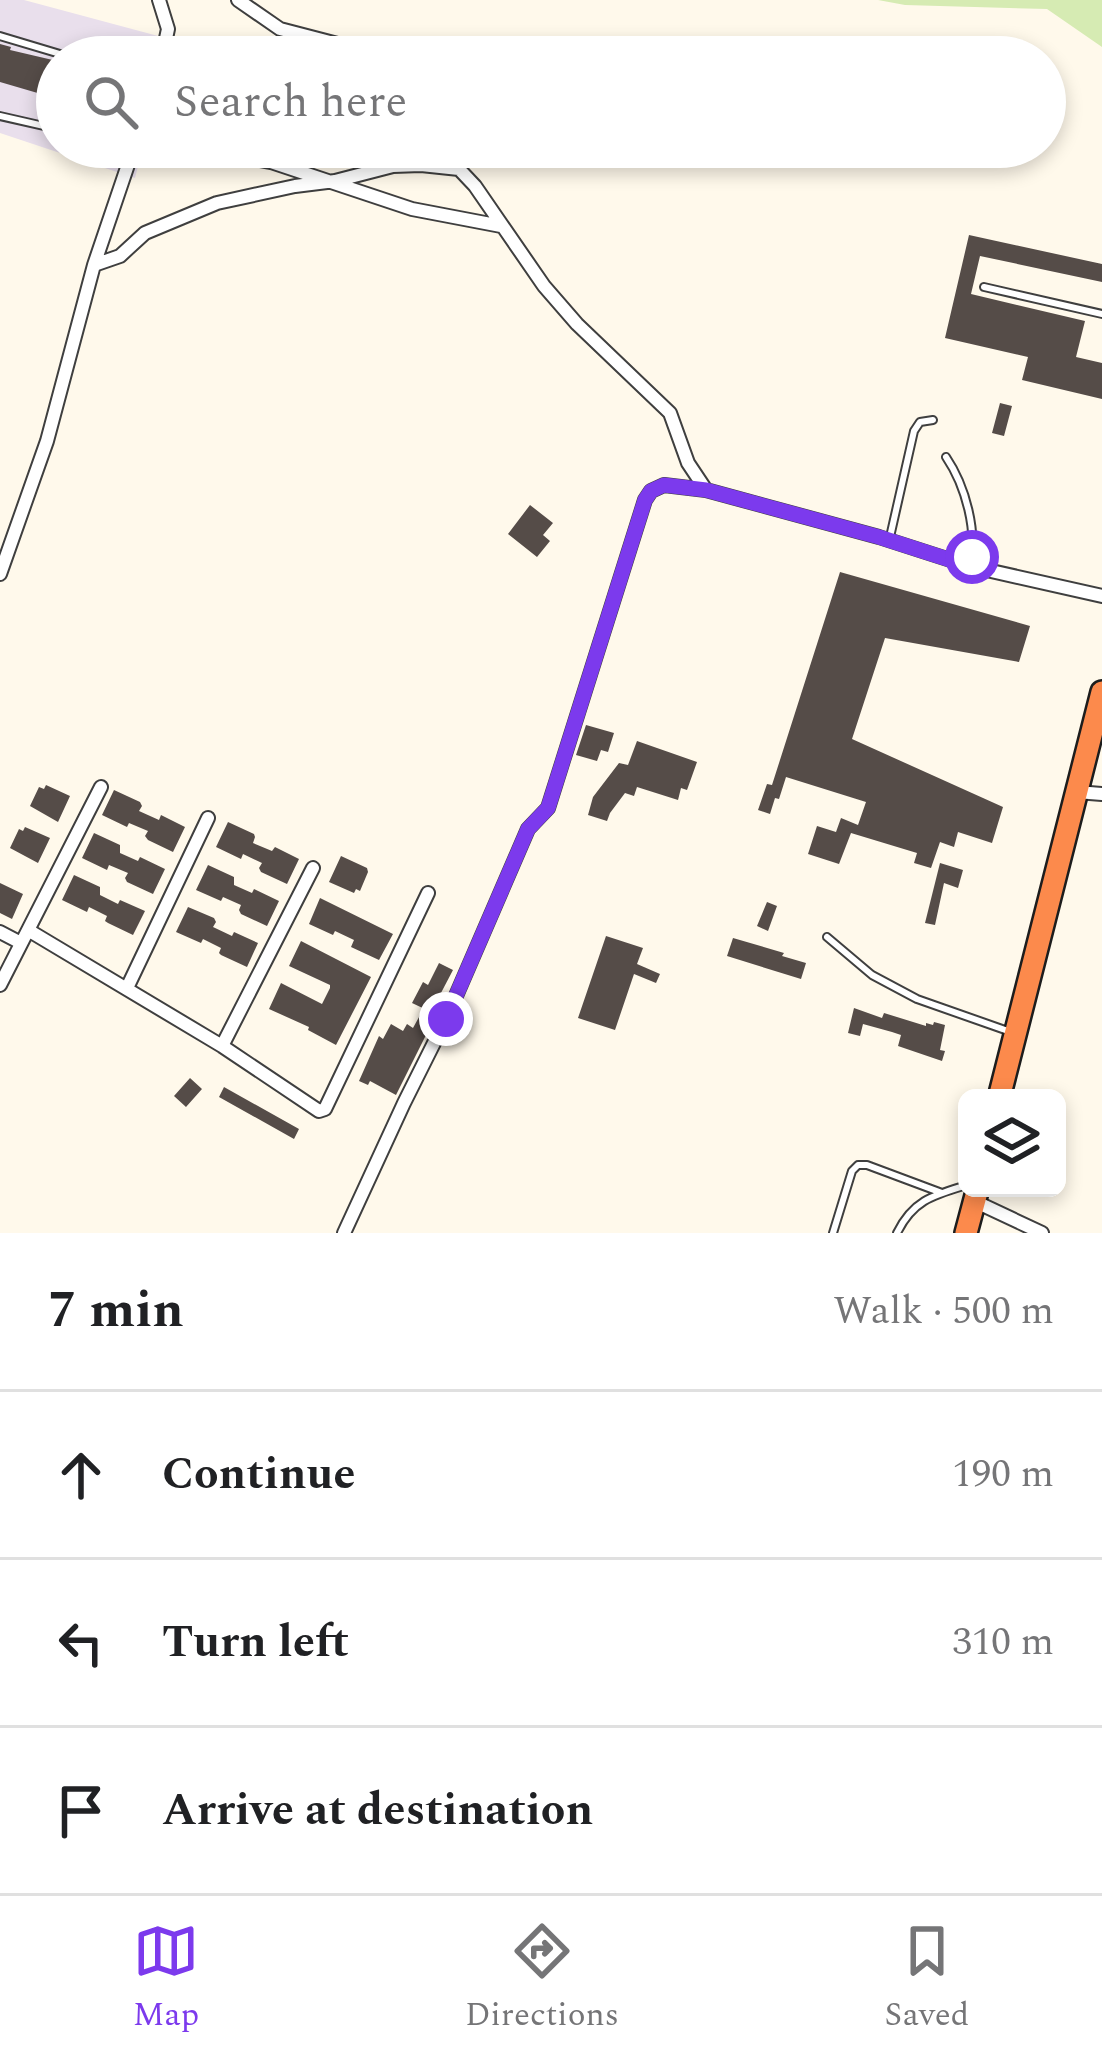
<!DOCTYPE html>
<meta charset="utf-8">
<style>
body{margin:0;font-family:Spectral,serif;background:#f2f2f2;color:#202124}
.controls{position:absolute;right:36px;bottom:36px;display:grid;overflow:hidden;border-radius:18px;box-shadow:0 6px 18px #0003}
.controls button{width:108px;height:108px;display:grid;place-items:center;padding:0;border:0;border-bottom:3px solid #e0e0e0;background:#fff;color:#202124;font:60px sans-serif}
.stop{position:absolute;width:36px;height:36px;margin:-27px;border:9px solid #7c3aed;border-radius:50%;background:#fff}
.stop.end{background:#7c3aed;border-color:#fff;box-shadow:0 3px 12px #0008}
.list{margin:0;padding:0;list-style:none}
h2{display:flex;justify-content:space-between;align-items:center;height:156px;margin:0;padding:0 48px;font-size:51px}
h2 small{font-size:39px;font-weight:400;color:#757577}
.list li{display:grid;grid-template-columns:78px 1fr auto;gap:36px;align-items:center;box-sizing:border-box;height:168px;padding:0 48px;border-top:3px solid #e0e0e0}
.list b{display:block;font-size:45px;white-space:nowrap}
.list em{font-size:39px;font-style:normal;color:#757577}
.icon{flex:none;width:66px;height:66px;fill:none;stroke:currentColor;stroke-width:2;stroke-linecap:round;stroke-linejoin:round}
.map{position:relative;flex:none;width:1102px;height:1233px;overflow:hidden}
.search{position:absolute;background:#fff;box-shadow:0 6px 18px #0003;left:36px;right:36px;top:36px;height:132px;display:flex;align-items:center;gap:30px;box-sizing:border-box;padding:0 42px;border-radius:66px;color:#757577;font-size:45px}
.sheet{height:660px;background:#fff}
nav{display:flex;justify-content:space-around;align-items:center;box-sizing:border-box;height:168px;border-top:3px solid #e0e0e0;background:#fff;font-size:33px;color:#757577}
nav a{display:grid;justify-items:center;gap:6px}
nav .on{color:#7c3aed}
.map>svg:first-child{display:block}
</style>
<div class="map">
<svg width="1102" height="1233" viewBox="0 0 1102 1233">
<rect width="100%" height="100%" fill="#fff9eb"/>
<!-- industrial -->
<path fill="#e9dfec" d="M0,0h24l149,40 -5,17h-111v90h86l-8,31 -135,-45z"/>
<!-- green -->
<path fill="#d6ebb3" d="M878,0h224v47l-55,-38 -142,-4z"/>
<!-- building -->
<path fill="#554c48" d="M0,44l11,3 -1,3 47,11v36l-4,-1 -4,13 -11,-4 3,-11 -41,-12z
M969,235l133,29v18l-122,-26 -9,38 114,27 -9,36 26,6v36l-80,-19 6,-23 -83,-19z
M1000,403l12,3 -8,30 -12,-3z
M530,505l23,18 -10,12 7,6 -13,16 -29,-23z
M840,572l190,54 -11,36 -134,-24 -33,101 151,68 -11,36 -34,-11 -4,15 -14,-5 -9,26 -17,-5 3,-10 -66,-20 -12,31 -31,-10 9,-28 19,6 5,-14 17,7 8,-23 -80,-25 -7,22 -4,-1 -5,16 -12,-4 9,-26 5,1z
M586,725l28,8 -6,19 -7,-2 -4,11 -21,-6z
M637,741l60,21 -10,28 -6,-2 -3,12 -41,-13 -3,9 -9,-3 -15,20 -3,8 -19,-6 5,-18 26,-34 9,2z
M46,785l24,11 -12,26 -28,-16 9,-19 5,2z
M114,790l26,12 2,4 -3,5 20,9 2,-5 24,12 -12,25 -25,-12 -3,-4 3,-5 -19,-8 -2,4 -25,-12z
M228,822l26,12 1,3 -2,6 19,8 3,-4 24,12 -12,25 -26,-12 -2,-4 3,-5 -19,-9 -2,5 -25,-12z
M25,827l25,11 -12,25 -28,-15 9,-19 4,2z
M94,833l26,12v8l18,8 2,-4 25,12 -12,25 -26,-12 -2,-4 3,-5 -19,-8 -2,5 -25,-12z
M341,856l26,12 1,4 -8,19 -4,-2 -2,4 -25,-11z
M940,863l23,7 -5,18 -14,-5 -9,42 -10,-2z
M208,865l26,12v8l18,8 2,-4 25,12 -12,25 -26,-12 -2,-4 2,-5 -18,-8 -2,4 -25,-11z
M74,875l26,12v8l18,9 2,-4 25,11 -12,24 -25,-12 -3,-2 2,-5 -18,-9 -2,5 -25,-12z
M0,883l23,11 -11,25 -12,-6z
M320,898l73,36 -14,26 -28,-13 3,-7 -19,-9 -2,4 -24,-11z
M767,902l10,4 -9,25 -11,-5z
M188,907l26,11 2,4 -3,5 19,9 2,-4 24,11 -11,24 -26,-12 -2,-2 2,-5 -18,-9 -2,4 -25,-11z
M606,936l37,12 -6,16 23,10 -4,9 -22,-9 -19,56 -37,-12z
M733,938l51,15 -2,3 24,7 -5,16 -74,-23z
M301,941l70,36 -35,68 -28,-15 1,-3 -40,-18 12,-26 41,21 8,-16v-3l-41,-19z
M439,963l14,7 -22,42 -19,-9 11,-21 5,3z
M424,1008l12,7 -40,80 -26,-14 -2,4 -9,-4 20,-45 4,3 8,-15 12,7 4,-7 6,4z
M854,1008l28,10 2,-5 42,13v-3l7,2 1,-3 11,3 -5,25 5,1 -3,10 -44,-15 3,-11 -9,-3 -29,-8 -3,12 -12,-3z
M190,1078l12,11 -16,18 -12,-11z
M224,1087l75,42 -5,10 -75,-42z"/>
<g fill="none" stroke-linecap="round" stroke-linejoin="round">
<defs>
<path id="lane" d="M0,36l70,21
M0,116l57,13
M984,287l118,27
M946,457c19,28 33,76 23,109
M890,537l24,-106 6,-9 13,-2
M827,937l45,38 45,24 91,32
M833,1233l19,-62 6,-6h9l75,28
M897,1233c16,-33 37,-38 70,-48"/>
<path id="street" d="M159,0l9,29 -6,28
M238,0l42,29 73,19 23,9
M186,147l85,15 141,47 89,17
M449,147l10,22
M94,265l26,-9 25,-23 72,-30 78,-17 40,-5 58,-15 28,-1 38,4 16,17 69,100 33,38 93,89 18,50 18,27
M0,574l47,-133 47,-176 40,-118
M1077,792l25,2
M28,930l194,116 97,65 6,-2 103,-216
M0,932l21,11
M0,985l101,-198
M127,988l81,-170
M222,1046l91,-178
M974,1201l68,32
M344,1233l60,-130 42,-84 82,-190 20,-21 97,-308 6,-9 13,-6 42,5 173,47 90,29 133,30"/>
<path id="highway" d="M999,1098l103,-406
M966,1233l12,-45"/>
</defs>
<!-- lane casing -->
<use href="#lane" stroke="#3f3f3f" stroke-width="10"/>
<!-- street casing -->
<use href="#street" stroke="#3f3f3f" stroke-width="16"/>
<!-- highway casing -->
<use href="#highway" stroke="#1d1d1d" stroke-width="26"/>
<!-- lane -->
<use href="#lane" stroke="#fff" stroke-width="6"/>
<!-- street -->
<use href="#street" stroke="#fff" stroke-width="12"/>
<!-- highway -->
<use href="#highway" stroke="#fc8a4c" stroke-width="21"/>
</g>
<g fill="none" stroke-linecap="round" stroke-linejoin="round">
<!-- route -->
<path stroke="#7c3aed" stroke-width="15" d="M446,1019l82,-190 20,-21 97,-308 6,-9 13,-6 42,5 173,47 90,29 3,-9"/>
</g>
</svg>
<div class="controls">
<button><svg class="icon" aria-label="layers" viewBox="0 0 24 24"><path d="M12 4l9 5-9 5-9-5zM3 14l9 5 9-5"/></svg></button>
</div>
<div class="stop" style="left:972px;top:557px"></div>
<div class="stop end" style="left:446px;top:1019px"></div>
<div class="search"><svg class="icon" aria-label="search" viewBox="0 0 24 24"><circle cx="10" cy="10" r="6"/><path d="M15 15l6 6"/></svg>Search here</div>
</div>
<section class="sheet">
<h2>7 min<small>Walk · 500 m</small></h2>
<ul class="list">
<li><svg class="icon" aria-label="ahead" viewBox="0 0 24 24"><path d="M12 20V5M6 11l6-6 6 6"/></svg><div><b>Continue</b></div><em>190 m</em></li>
<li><svg class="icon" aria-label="left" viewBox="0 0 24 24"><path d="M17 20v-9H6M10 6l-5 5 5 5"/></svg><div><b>Turn left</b></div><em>310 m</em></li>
<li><svg class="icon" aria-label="arrive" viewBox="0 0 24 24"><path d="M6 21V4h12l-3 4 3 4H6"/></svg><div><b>Arrive at destination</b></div></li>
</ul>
</section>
<nav>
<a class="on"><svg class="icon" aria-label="map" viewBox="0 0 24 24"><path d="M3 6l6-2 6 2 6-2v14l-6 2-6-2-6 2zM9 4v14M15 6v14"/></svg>Map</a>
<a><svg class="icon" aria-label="directions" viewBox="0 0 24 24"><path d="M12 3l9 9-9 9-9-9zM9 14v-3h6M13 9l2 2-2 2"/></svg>Directions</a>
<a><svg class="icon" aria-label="saved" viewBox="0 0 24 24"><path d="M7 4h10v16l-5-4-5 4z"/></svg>Saved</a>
</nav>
